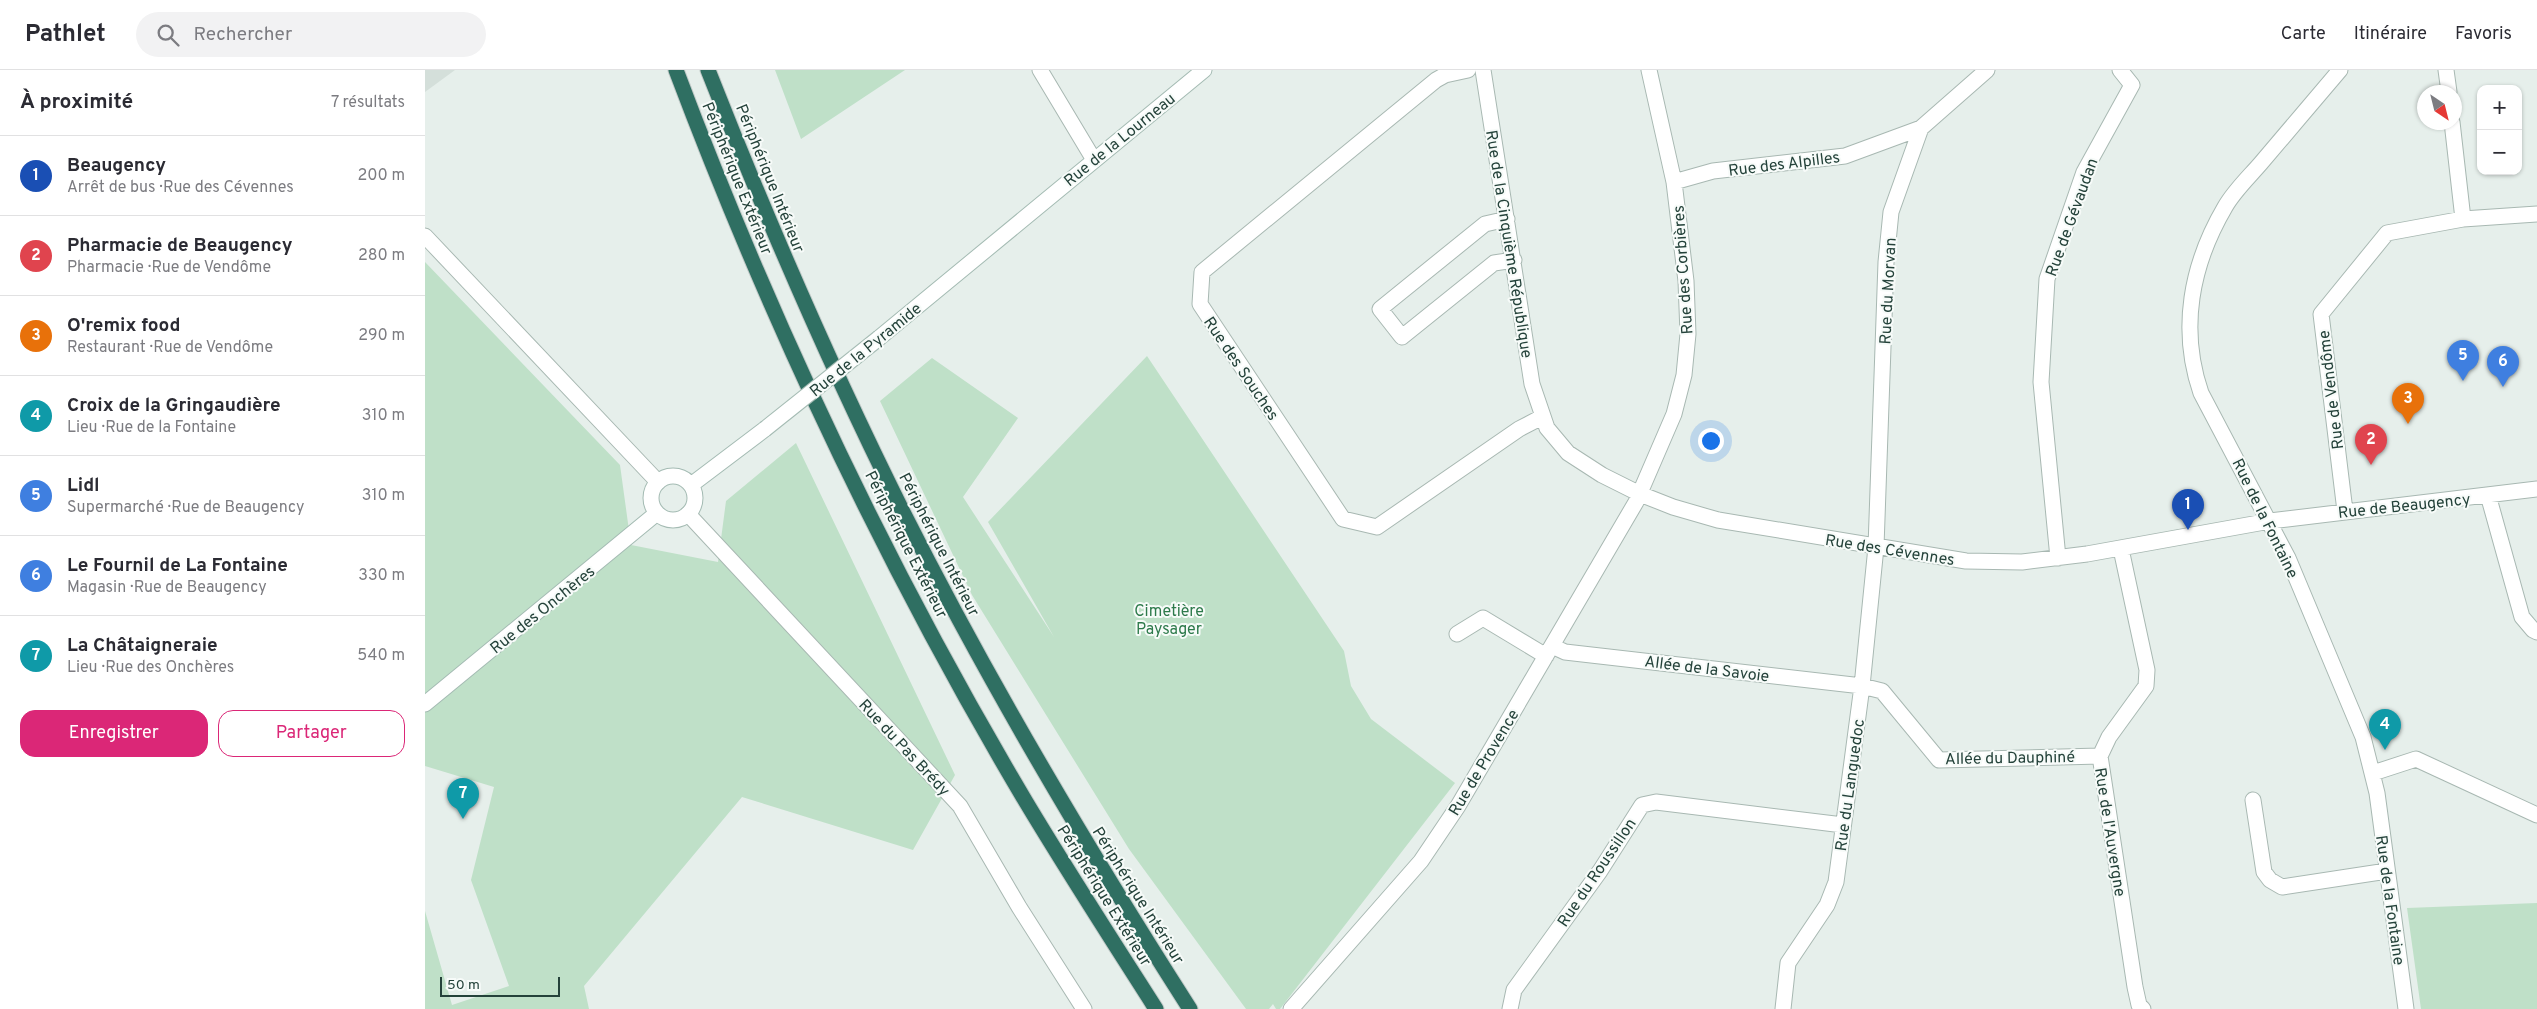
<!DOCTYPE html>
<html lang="fr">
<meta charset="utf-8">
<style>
body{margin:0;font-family:Overpass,sans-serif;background:#f2f2f3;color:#2b2b33}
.controls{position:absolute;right:15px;top:15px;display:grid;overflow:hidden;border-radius:10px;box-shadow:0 1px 4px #0004}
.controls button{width:45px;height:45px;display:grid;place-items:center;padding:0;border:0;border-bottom:1px solid #e1e1e2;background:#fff;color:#2b2b33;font:25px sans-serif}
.compass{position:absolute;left:1992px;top:15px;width:45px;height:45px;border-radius:50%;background:#fff;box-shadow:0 1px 4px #0004;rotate:145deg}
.scale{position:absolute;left:15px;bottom:12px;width:120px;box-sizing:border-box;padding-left:5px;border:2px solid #24423a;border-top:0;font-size:14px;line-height:18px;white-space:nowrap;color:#24423a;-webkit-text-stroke:4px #f7fbf9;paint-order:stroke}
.you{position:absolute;left:1285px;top:370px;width:18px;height:18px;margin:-12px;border:4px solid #fff;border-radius:50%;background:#1a73e8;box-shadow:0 0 0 8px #1a73e833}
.badge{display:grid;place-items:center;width:32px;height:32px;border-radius:50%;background:#db2777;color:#fff;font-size:16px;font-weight:700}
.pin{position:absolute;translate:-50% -41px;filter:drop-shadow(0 1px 2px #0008)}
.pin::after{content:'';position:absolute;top:26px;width:18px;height:15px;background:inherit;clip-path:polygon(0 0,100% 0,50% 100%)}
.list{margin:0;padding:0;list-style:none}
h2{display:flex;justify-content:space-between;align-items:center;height:65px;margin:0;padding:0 20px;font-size:21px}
h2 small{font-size:16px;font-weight:400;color:#7c7c81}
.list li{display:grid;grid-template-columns:32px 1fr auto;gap:15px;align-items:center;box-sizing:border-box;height:80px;padding:0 20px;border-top:1px solid #e1e1e2}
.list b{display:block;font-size:19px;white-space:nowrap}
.list p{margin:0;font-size:16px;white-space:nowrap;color:#7c7c81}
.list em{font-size:16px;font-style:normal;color:#7c7c81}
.actions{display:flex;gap:10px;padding:15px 20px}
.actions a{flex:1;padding:11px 0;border:1px solid #db2777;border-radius:15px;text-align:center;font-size:18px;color:#db2777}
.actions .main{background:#db2777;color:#fff}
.icon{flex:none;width:28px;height:28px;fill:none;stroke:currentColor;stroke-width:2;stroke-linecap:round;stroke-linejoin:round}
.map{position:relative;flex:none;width:2112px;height:939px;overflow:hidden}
header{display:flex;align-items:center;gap:30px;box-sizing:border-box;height:70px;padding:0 25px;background:#fff;border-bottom:1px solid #e1e1e2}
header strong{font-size:24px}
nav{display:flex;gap:28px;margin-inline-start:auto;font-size:18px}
.search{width:350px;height:45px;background:#f2f2f3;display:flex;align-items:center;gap:12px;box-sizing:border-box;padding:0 18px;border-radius:28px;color:#7c7c81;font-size:19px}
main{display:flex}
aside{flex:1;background:#fff}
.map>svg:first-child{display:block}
</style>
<header>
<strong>Pathlet</strong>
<div class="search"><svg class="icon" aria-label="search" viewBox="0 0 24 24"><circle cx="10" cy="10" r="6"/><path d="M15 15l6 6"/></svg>Rechercher</div>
<nav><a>Carte</a><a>Itinéraire</a><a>Favoris</a></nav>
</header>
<main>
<aside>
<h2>À proximité<small>7 résultats</small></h2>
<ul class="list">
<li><span class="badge" style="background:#1a4fb4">1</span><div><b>Beaugency</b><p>Arrêt de bus · Rue des Cévennes</p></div><em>200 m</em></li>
<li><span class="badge" style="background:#e0444e">2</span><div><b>Pharmacie de Beaugency</b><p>Pharmacie · Rue de Vendôme</p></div><em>280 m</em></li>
<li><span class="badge" style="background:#e8710a">3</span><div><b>O'remix food</b><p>Restaurant · Rue de Vendôme</p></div><em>290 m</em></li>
<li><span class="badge" style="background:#0f9aa8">4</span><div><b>Croix de la Gringaudière</b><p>Lieu · Rue de la Fontaine</p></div><em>310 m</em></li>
<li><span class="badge" style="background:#3f7fe0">5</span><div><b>Lidl</b><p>Supermarché · Rue de Beaugency</p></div><em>310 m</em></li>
<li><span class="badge" style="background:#3f7fe0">6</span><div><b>Le Fournil de La Fontaine</b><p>Magasin · Rue de Beaugency</p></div><em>330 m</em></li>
<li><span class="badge" style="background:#0f9aa8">7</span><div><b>La Châtaigneraie</b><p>Lieu · Rue des Onchères</p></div><em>540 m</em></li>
</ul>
<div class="actions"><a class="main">Enregistrer</a><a>Partager</a></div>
</aside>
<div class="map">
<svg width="2112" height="939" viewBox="0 0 2112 939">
<rect width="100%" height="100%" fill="#e6efeb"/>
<!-- built -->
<path fill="#d4dfda" d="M0,0h30l-30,22z"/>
<!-- green -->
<path fill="#bfe0c8" d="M350,0h130l-104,69z
M0,192l195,203 11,80 87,17 8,-61 70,-58 159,332 -42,75 -171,-53 -158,189 5,23h-164v-98l27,94 57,-19 -38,-106 23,-93 -69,-21z
M722,286l197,295 7,35 20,33 84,64 -175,226h-4l-3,-5 -4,5h-23l-117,-160 -157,-254 -92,-194 52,-43 86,60 -55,79 91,140 -66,-115z
M2112,833v106h-116l-14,-101z"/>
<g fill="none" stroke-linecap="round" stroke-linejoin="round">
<defs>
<path id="street" d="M615,0l54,90
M1043,0l-23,5 -9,5 -234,192 -2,32 143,215 34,8 142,-98 23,-12
M1058,0l49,314 15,44 21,25 34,22 38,19 33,13 45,13 248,41 56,1 65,-8 183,-33 267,-32
M1915,0c-26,31 -53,62 -79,93 -12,14 -27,28 -36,44 -34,58 -46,122 -24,186l87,165 75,179 14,56 29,216
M2021,0l3,22
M2027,52l11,97
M1249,112l39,-11 132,-15 76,-28
M1082,149l-22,5 -105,85 22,28 92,-74 20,-3
M0,166l233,246
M2063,425l34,122 11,13 4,2
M1920,441l-24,-197 66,-81 76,-14 74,-5
M263,444l272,292 59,101 65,102
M1696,479l26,121 -1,16 -37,51 -9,19 35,231 4,18 4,4
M1633,488l-17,-176 6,-103 37,-107 48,-87 -12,-15
M1032,564l26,-16 63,38
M1127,576l13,6 297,34 20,5 57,69 161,-4
M1948,703l43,-14 121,56
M1828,730l11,72 6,8 12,7 105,-16
M866,939l130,-148 37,-55 178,-304 38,-88 10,-39 4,-41 -2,-53 -12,-99 -25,-112
M1085,939l4,-19 86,-119 42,-66 14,-3 187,23
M1358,939l5,-46 39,-58 9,-23 26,-196 14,-139 10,-285 5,-50 30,-84 66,-58"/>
<path id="secondary" d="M454,268l325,-268
M226 428a22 22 0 1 1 44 0a22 22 0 1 1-44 0Z
M266,415l74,-56
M0,634l232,-191"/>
<path id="highway" d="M251,0c95,252 212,500 350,732 42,70 86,138 130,207
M283,0c59,150 123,298 195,442 86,171 184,336 287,497"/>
</defs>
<!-- street casing -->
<use href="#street" stroke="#a8b8b2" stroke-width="17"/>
<!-- secondary casing -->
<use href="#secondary" stroke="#a4bbb3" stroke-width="17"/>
<!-- highway casing -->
<use href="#highway" stroke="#c2cac8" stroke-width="17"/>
<!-- street -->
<use href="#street" stroke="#fff" stroke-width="15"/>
<!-- secondary -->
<use href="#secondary" stroke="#fff" stroke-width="15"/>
<!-- highway -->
<use href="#highway" stroke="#2f6f62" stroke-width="15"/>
<defs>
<path id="secondary-bridge" d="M340,359l114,-91"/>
</defs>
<!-- secondary-bridge casing -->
<use href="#secondary-bridge" stroke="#a4bbb3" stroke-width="17" stroke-linecap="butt"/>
<!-- secondary-bridge -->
<use href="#secondary-bridge" stroke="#fff" stroke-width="15"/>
</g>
<g text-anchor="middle" stroke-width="4" stroke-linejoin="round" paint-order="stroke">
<!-- street labels -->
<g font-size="16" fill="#24423a" stroke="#f7fbf9">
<text transform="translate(694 69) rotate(-39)" y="6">Rue de la Lourneau</text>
<text transform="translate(1359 93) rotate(-7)" y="6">Rue des Alpilles</text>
<text transform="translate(313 108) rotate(68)" y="6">Périphérique Extérieur</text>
<text transform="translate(346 108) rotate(68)" y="6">Périphérique Intérieur</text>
<text transform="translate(1646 147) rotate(-70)" y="6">Rue de Gévaudan</text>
<text transform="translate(1085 174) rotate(81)" y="6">Rue de la Cinquième République</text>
<text transform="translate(1257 200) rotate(-94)" y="6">Rue des Corbières</text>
<text transform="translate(1462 221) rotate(-87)" y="6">Rue du Morvan</text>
<text transform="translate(440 279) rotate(-39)" y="6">Rue de la Pyramide</text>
<text transform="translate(817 298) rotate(56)" y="6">Rue des Souches</text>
<text transform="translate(1905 320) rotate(-97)" y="6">Rue de Vendôme</text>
<text transform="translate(1979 435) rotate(-6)" y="6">Rue de Beaugency</text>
<text transform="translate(1841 448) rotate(64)" y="6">Rue de la Fontaine</text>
<text transform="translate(482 474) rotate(63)" y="6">Périphérique Extérieur</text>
<text transform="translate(515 474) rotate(63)" y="6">Périphérique Intérieur</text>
<text transform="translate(1465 479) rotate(9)" y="6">Rue des Cévennes</text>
<text transform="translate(117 539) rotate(-39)" y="6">Rue des Onchères</text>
<text transform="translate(1282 598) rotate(7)" y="6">Allée de la Savoie</text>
<text transform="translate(480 677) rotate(47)" y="6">Rue du Pas Brédy</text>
<text transform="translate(1585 687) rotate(-1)" y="6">Allée du Dauphiné</text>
<text transform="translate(1058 692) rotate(-59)" y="6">Rue de Provence</text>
<text transform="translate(1424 715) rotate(-82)" y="6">Rue du Languedoc</text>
<text transform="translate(1686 762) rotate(81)" y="6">Rue de l'Auvergne</text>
<text transform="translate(1171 802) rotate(-56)" y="6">Rue du Roussillon</text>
<text transform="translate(680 825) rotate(58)" y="6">Périphérique Extérieur</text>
<text transform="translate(714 825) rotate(58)" y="6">Périphérique Intérieur</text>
<text transform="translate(1966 830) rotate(82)" y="6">Rue de la Fontaine</text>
</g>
<!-- park labels -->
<g font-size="16" fill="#2d7a4b" stroke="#f7fbf9">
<text x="744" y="546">Cimetière<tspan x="744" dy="18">Paysager</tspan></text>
</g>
</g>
</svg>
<div class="controls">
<button>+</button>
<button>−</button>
</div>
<svg class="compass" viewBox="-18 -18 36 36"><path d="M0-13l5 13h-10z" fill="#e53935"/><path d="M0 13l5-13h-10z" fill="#7c7c81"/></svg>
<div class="scale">50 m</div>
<div class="you"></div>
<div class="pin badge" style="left:1763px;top:460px;background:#1a4fb4">1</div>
<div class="pin badge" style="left:1946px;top:395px;background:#e0444e">2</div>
<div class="pin badge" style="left:1983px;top:354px;background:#e8710a">3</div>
<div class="pin badge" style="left:1960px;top:680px;background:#0f9aa8">4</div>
<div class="pin badge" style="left:2038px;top:311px;background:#3f7fe0">5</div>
<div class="pin badge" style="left:2078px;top:317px;background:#3f7fe0">6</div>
<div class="pin badge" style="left:38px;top:749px;background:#0f9aa8">7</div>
</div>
</main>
